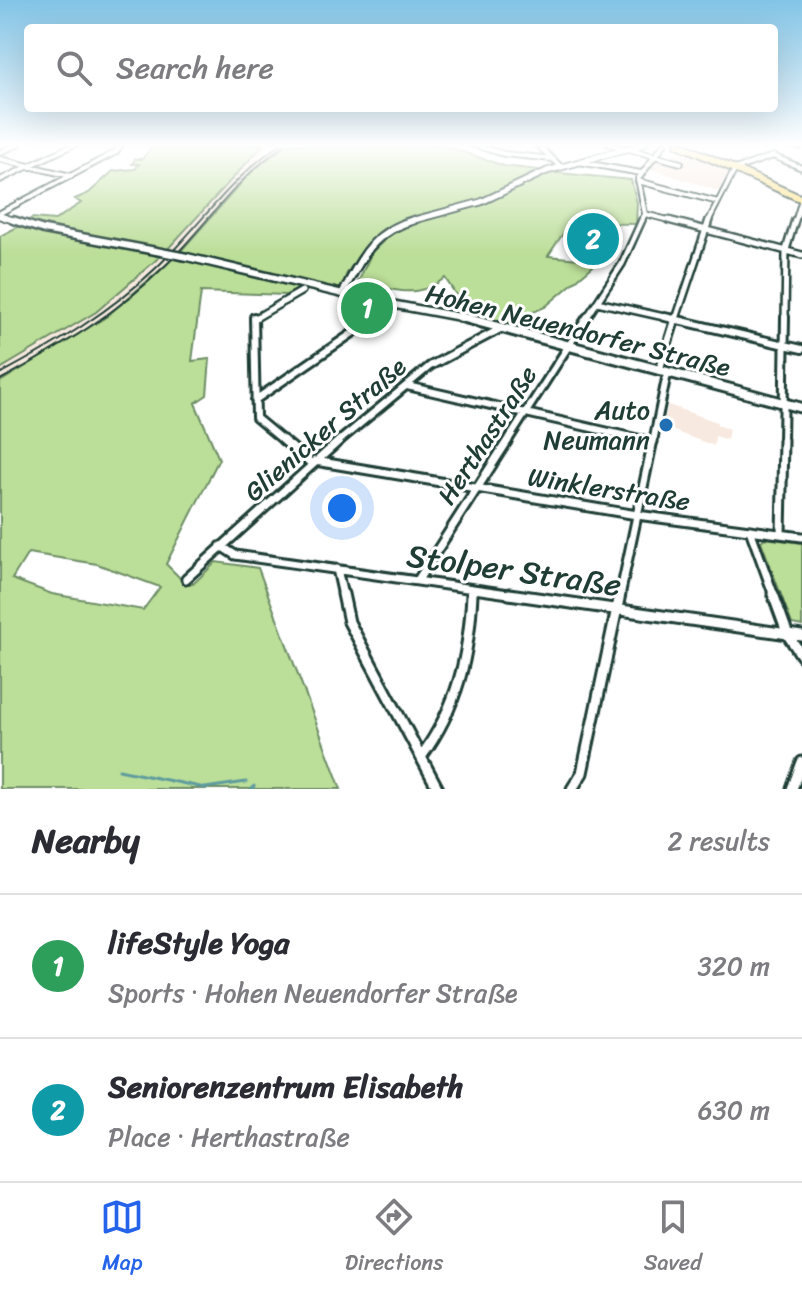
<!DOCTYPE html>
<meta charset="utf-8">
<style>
body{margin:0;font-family:Sriracha,sans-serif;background:#f2f2f3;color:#2b2b33}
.you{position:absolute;left:342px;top:508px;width:28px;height:28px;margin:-20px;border:6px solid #fff;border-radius:50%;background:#1a73e8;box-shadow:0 0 0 12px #1a73e833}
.badge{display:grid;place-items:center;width:52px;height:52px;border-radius:50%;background:#2563eb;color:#fff;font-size:26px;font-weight:700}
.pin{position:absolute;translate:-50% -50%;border:4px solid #fff;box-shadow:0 2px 8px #0006}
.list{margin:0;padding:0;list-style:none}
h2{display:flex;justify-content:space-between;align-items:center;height:104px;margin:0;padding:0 32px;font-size:34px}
h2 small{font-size:26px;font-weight:400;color:#7c7c81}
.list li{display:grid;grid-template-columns:52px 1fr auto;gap:24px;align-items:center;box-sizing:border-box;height:144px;padding:0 32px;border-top:2px solid #e1e1e2}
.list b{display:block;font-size:30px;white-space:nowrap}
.list p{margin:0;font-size:26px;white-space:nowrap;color:#7c7c81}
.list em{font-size:26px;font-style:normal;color:#7c7c81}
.icon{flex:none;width:44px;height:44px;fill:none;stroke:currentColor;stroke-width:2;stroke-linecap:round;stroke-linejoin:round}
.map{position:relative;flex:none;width:802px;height:789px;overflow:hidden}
.search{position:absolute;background:#fff;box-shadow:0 8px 32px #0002;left:24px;right:24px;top:24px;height:88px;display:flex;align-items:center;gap:20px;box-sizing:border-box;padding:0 28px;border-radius:8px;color:#7c7c81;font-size:30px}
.sheet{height:392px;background:#fff}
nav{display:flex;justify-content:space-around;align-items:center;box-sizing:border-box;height:112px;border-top:2px solid #e1e1e2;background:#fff;font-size:22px;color:#7c7c81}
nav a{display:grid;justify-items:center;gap:4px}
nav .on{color:#2563eb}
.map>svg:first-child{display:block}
</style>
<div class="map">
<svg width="802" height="789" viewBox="0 0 802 789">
<rect width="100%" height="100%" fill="#fff"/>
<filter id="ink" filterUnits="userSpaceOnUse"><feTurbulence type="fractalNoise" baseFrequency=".0125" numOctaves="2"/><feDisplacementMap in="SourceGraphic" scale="16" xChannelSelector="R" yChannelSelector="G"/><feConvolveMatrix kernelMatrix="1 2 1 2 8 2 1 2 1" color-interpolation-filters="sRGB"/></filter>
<g filter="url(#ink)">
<!-- built -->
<path fill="#f7e9df" d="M264,144h5l-11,14 21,-14h8l-36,28 -90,99 -55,46 -106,65v-13l96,-57 53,-44z
M690,150l40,19 -11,22 -71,-23 8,-10z
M668,405l49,17v3l12,4 -2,11 -12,-4 -1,10 -51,-19z"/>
<!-- green -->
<path fill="#bbde98" stroke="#6d8e66" stroke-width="2" fill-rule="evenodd" d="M154,144h110l-98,107 -139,-30 5,-3 23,2 26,-17 -6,-4 14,-6 24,-22 22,-2 4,-5h-7l3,-5h7z
M287,144h152l65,22 35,4c-19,9 -37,21 -57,29 -55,21 -85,5 -125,60 -7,10 -12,14 -14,27l-7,2 -157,-35 72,-81z
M548,172l83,8 6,23 -1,21 -66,-1 -22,33 51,5 -54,46 -39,17 -36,-8 -25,-38c-21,15 -35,16 -60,10l-5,11 -27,-6 19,-41 22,-21 38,-16 55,-12z
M19,226l144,28 -67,58 -96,57v-133z
M175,257l125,31 -14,7 -85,-3 -9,69 18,-2 -3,36 -12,8 24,56 -53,105 20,20h7l23,-22 42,6 83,221h-341v-407l106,-65zM28,553l69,11 63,23 -17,23 -91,-16 -40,-15z
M765,538l37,5v83l-10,-2 -31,-83z"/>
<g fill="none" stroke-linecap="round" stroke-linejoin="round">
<!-- stream -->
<path stroke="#5f9c9e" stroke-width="3" d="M119,770l86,18 41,-6
M252,789l2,-3"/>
<defs>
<path id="street-far4" d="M471,144l33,10 49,5
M537,144l24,23
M609,144l72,19
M798,144h4
M0,152l19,-8
M0,159l71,17
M579,162l62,11
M0,180l75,-36
M638,181l80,21
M0,213l116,-61 5,-8
M645,214l31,8
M641,222l4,-8 -7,-35 26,-35
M708,222l27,-53 38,-13 29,12
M795,222l7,-23"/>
<path id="street-far3" d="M668,220l134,35
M597,302l76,17
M254,319l48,-28
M373,319l21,-14
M586,319l36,-55 20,-44
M676,319l33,-99
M785,319l1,-69 9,-30"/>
<path id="street-far2" d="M254,317l2,101 29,24
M665,317l137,32
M659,371l17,-54
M407,386l246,56
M255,400l121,-83
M338,442l92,-76 72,-38
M507,442l80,-125
M653,442l14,-68
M783,442l2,-125"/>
<path id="street-far1" d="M283,440l29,24
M644,440l9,2
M315,461l322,54 165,22
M750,530l24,66
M781,534l2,-94
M221,546l14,9 288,41
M337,569l6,27
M186,579l154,-139
M418,580l90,-140
M472,596v-7
M620,596l33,-156"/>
<path id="street" d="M343,594l6,28 89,167
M509,594l293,42
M773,594l15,41 14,21
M421,757c37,-51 48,-101 51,-163
M572,789l10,-16 38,-179
M792,789l10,-27"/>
<path id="secondary-far2" d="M0,216l19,6
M407,222l74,-20 66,-31 97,-27"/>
<path id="secondary-far1" d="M13,220l31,10 112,21
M187,257l177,42 107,20
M342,294c20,-36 29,-62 72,-74"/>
<path id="secondary" d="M461,317l341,91"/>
<path id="primary" d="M678,144l124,55"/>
</defs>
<!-- street-far4 casing -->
<use href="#street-far4" stroke="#1f3d34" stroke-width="8"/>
<!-- street-far3 casing -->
<use href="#street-far3" stroke="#1f3d34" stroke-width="10"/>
<!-- street-far2 casing -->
<use href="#street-far2" stroke="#1f3d34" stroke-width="12"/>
<!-- street-far1 casing -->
<use href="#street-far1" stroke="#1f3d34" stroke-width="13"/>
<!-- street casing -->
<use href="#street" stroke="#1f3d34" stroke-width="15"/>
<!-- secondary-far2 casing -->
<use href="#secondary-far2" stroke="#1f3d34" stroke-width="9"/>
<!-- secondary-far1 casing -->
<use href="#secondary-far1" stroke="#1f3d34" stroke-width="11"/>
<!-- secondary casing -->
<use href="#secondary" stroke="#1f3d34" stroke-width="14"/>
<!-- primary casing -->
<use href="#primary" stroke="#1f3d34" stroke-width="10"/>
<!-- street-far4 -->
<use href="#street-far4" stroke="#fff" stroke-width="4"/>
<!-- street-far3 -->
<use href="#street-far3" stroke="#fff" stroke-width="5"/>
<!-- street-far2 -->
<use href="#street-far2" stroke="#fff" stroke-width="6"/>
<!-- street-far1 -->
<use href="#street-far1" stroke="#fff" stroke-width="7"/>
<!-- street -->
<use href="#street" stroke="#fff" stroke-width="9"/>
<!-- secondary-far2 -->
<use href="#secondary-far2" stroke="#fff" stroke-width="5"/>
<!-- secondary-far1 -->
<use href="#secondary-far1" stroke="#fff" stroke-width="6"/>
<!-- secondary -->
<use href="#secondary" stroke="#fff" stroke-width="8"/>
<!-- primary -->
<use href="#primary" stroke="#fbe080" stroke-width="6"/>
<!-- tram -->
<path stroke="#1f3d34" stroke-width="2" d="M760,144l42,6
M0,380c59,-32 118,-67 166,-115 41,-41 71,-88 120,-121"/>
<!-- rail -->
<path stroke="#1f3d34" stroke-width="2" d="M777,144l25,4
M0,374c56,-30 110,-62 156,-106 43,-41 75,-91 125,-124"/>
<defs>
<path id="secondary-bridge" d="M156,251l31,6"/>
</defs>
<!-- secondary-bridge casing -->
<use href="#secondary-bridge" stroke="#1f3d34" stroke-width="11" stroke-linecap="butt"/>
<!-- secondary-bridge -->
<use href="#secondary-bridge" stroke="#fff" stroke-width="6"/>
</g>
</g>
<!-- sky -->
<linearGradient id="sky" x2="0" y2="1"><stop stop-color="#82c4e6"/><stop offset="0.57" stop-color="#fff"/><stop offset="1" stop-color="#fff" stop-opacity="0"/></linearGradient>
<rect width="802" height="254" fill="url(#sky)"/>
<!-- markers -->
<circle fill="#1f6fb2" stroke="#fff" stroke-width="3" cx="666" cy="425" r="8"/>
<g text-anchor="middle" stroke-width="6" stroke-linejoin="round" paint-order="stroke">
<!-- street labels -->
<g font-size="26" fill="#1f3d34" stroke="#fff">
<text transform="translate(578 330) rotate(14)" y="9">Hohen Neuendorfer Straße</text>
<text transform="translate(325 429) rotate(-41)" y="9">Glienicker Straße</text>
<text transform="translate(487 435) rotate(-57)" y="9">Herthastraße</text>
<text transform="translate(609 489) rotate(9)" y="9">Winklerstraße</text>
</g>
<!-- poi labels -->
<g font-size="26" fill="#1f3d34" stroke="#fff" text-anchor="end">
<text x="650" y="419">Auto<tspan x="650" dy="30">Neumann</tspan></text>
</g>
<!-- near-street labels -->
<g font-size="32" fill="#1f3d34" stroke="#fff">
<text transform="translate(514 570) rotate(8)" y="11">Stolper Straße</text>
</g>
</g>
</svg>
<div class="you"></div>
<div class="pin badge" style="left:367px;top:308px;background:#2e9e5b">1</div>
<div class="pin badge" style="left:593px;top:239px;background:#0f9aa8">2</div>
<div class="search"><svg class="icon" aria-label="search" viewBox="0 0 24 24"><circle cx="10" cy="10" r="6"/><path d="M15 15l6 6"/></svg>Search here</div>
</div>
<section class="sheet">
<h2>Nearby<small>2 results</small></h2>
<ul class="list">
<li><span class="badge" style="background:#2e9e5b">1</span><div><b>lifeStyle Yoga</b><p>Sports · Hohen Neuendorfer Straße</p></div><em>320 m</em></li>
<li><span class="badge" style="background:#0f9aa8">2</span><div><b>Seniorenzentrum Elisabeth</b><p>Place · Herthastraße</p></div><em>630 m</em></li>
</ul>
</section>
<nav>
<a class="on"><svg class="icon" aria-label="map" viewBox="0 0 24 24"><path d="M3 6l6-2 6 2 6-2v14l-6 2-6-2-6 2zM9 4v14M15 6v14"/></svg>Map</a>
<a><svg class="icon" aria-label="directions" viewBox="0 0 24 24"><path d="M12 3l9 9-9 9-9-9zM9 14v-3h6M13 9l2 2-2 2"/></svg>Directions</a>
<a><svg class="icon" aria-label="saved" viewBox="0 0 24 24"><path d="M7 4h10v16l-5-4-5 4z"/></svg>Saved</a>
</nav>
